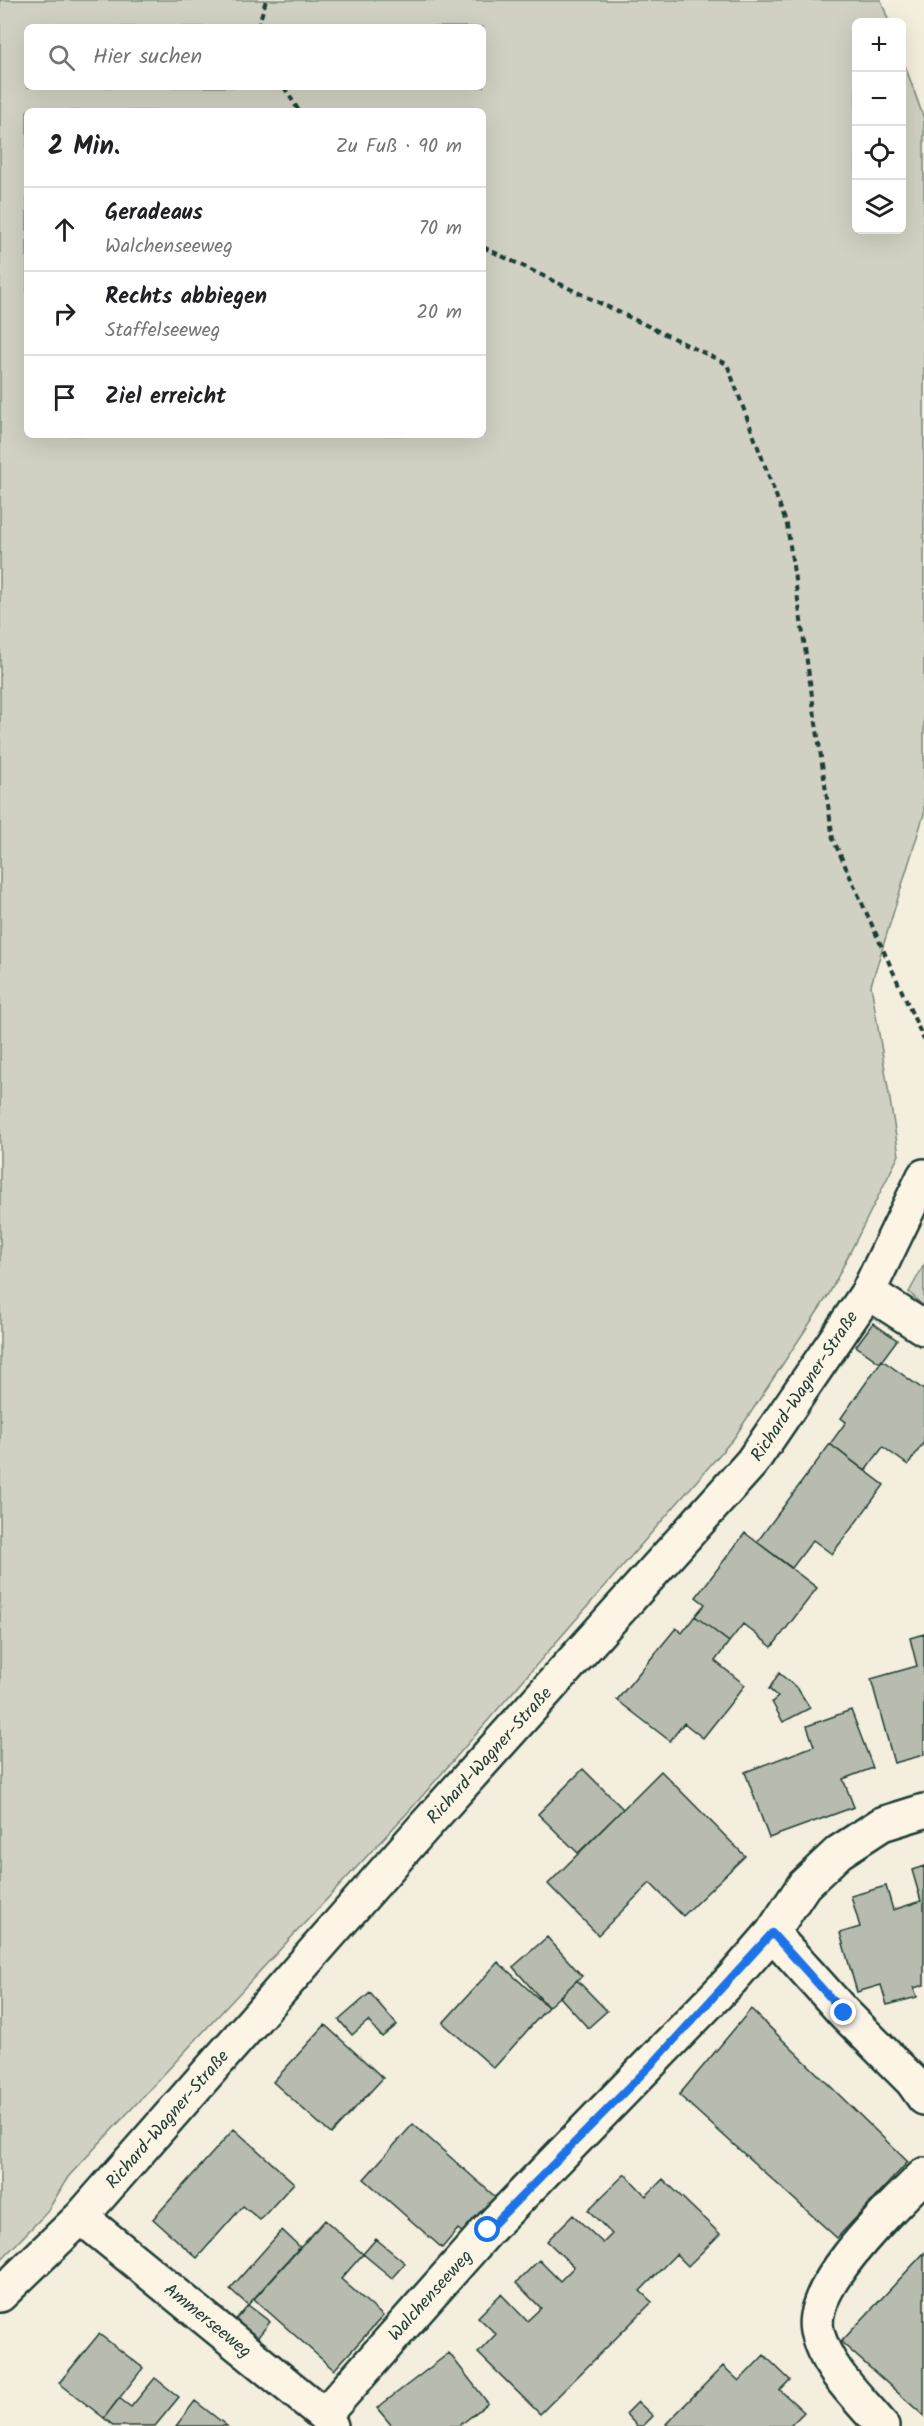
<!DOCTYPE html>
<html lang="de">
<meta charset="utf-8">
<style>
body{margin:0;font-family:Kalam,sans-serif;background:#f2f2f2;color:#202124}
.controls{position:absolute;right:18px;top:18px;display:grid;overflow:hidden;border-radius:9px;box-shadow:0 6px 24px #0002}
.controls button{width:54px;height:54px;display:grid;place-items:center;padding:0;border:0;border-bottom:2px solid #e0e0e0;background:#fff;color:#202124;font:30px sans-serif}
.stop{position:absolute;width:18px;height:18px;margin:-14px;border:4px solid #1a73e8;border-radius:50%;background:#fff}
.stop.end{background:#1a73e8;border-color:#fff;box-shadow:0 2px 6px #0008}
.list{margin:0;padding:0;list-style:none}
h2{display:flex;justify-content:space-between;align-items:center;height:78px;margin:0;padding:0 24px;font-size:26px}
h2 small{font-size:20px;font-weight:400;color:#757577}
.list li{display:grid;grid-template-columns:39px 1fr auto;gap:18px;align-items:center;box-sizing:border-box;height:84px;padding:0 24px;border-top:2px solid #e0e0e0}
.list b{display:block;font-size:22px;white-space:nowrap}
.list p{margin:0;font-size:20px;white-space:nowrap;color:#757577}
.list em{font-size:20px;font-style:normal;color:#757577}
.icon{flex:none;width:33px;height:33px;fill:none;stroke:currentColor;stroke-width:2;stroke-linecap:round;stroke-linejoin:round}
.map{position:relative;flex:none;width:924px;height:2426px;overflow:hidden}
.search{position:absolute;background:#fff;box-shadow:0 6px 24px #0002;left:24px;top:24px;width:462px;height:66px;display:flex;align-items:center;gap:15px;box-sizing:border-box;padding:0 21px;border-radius:9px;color:#757577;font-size:22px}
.panel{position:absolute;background:#fff;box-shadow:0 6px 24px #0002;left:24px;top:108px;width:462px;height:330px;border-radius:9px}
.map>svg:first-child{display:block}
</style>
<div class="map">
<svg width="924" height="2426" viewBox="0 0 924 2426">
<rect width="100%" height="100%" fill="#f3eede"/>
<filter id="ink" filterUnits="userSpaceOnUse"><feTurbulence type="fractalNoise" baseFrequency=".0167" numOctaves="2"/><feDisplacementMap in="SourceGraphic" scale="12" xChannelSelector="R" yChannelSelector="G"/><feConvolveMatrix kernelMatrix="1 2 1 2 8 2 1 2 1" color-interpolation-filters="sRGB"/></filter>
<g filter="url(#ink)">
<!-- green -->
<path fill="#d0d1c2" stroke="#78877b" stroke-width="1.5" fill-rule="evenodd" d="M0,0h881l8,22h-33v208h46v-173l22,62v695l-53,171 28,170 -70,139 -95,144 -324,372 -342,367 -21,35 -47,49zM27,27h456v60h-456zM27,111h456v324h-456z
M924,1265v42l-15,-15z"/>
<!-- building -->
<path fill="#b8bcae" stroke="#1f3d34" stroke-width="1.5" d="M873,1323l24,17 -17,23 -24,-17z
M882,1360l42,30v52l-16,23 -25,-18 -18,24 -35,-27 16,-22 -5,-4z
M830,1444l54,41 -52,69 -19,-14 -21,28 -35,-26z
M745,1533l72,55 -45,59 -29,-23 -14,18 -34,-26 10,-12 -9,-7z
M695,1616l34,26 -14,19 30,24 -42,53 -19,-15 -14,18 -53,-41 59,-72 6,5z
M924,1634v121l-30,8 -23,-84 46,-13 -7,-28z
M779,1673l19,16 12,19 -27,14 -11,-20 6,-5 -9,-8z
M851,1710l22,58 -30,11 11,28 -85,31 -24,-66 69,-26 -7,-20z
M583,1769l40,40 -45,44 -40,-39z
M661,1771l84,85 -62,60 -33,-33 -52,52 -50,-51z
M924,1866v119l-10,3 3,9 -30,8 -6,-20 -24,7 -17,-59 20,-6 -9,-31 35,-10 7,24 28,-9 -9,-31z
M547,1937l35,39 -34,31 -35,-40z
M498,1962l50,45 -54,61 -51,-45z
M577,1980l30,31 -19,17 -28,-31z
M370,1993l27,32 -15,12 -14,-16 -16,14 -13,-15z
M751,2009l157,153 -71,76 -158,-143z
M325,2025l58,53 -52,56 -58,-52z
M413,2124l87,77 -32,36 -10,-8 -16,19 -78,-69z
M234,2129l60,54 -34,37 -17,-14 -46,52 -44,-39z
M625,2174l21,22 17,-17 57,55 -32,32 -12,-12 -36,37 12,11 -112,112 -62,-61 18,-19 -18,-17 23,-23 26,27 14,-13 -25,-25 23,-23 21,21 14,-14 -27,-26 26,-26 30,28 9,-9 -24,-24z
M325,2220l38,34 -22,25 42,37 -49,54 -80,-71z
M282,2230l18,17 -52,58 -18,-16z
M376,2239l29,24 -13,15 -29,-24z
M924,2253v163l-83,-74z
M248,2305l22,17 -16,20 -22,-18z
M99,2334l44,34 -39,50 -45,-35z
M449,2353l39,50 -29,23h-67l-15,-18z
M764,2355l26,25 -10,10 24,22 -14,14h-121l-3,-2 57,-58 16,15z
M155,2378l24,19 -24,29h-41l-10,-8 15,-20 12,9z
M195,2401l32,25h-51z
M638,2402l15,14 -10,10h-6l-11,-12z"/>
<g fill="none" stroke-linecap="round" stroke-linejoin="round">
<defs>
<path id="minor" d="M868,1292l56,36
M772,1933l72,80 68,68 12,17
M81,2217l243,198 7,11
M0,2295l81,-78 342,-389 329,-366 116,-170 56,-116
M324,2415l164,-185 244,-251 40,-46 32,-48 35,-33 43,-28 42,-13
M882,2426c-23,-28 -57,-58 -65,-95 -10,-45 77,-126 107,-156"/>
</defs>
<!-- minor casing -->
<use href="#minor" stroke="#1f3d34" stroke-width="38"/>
<!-- path -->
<path stroke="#1f3d34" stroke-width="4" stroke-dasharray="6 4.5" stroke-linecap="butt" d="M258,27l8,-27
M284,87l15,24
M483,247l244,117 60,161 46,314 91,201"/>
<!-- minor -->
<use href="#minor" stroke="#fcf5e5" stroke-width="33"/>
</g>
</g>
<g fill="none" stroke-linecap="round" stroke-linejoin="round" filter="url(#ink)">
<!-- route -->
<path stroke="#1a73e8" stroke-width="8" d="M488,2230l168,-170 116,-127 72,80"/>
</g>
<g text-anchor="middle" stroke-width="4.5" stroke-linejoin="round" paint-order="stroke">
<!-- street labels -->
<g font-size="18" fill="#1f3d34" stroke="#fcf5e5">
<text transform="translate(804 1386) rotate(-56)" y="6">Richard-Wagner-Straße</text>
<text transform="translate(489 1755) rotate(-48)" y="6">Richard-Wagner-Straße</text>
<text transform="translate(167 2119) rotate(-49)" y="6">Richard-Wagner-Straße</text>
<text transform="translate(430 2295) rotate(-48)" y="6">Walchenseeweg</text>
<text transform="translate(208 2320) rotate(39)" y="6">Ammerseeweg</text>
</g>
</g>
</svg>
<div class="controls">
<button>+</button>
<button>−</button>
<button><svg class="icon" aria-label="locate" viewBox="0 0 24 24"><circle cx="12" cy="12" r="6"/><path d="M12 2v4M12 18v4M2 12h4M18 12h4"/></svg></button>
<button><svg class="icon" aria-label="layers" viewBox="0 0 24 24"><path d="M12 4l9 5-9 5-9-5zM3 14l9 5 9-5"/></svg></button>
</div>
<div class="stop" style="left:488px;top:2230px"></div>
<div class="stop end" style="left:844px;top:2013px"></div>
<div class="search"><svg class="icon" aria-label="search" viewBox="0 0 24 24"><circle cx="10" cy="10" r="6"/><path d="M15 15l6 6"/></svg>Hier suchen</div>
<section class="panel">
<h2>2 Min.<small>Zu Fuß · 90 m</small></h2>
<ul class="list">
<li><svg class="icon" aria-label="ahead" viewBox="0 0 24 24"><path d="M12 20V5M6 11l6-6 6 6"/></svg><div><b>Geradeaus</b><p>Walchenseeweg</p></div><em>70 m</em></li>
<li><svg class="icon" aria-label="right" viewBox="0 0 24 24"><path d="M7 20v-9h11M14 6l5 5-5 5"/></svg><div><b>Rechts abbiegen</b><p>Staffelseeweg</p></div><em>20 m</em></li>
<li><svg class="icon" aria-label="arrive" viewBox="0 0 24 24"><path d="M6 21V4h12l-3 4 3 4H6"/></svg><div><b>Ziel erreicht</b></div></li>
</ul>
</section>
</div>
